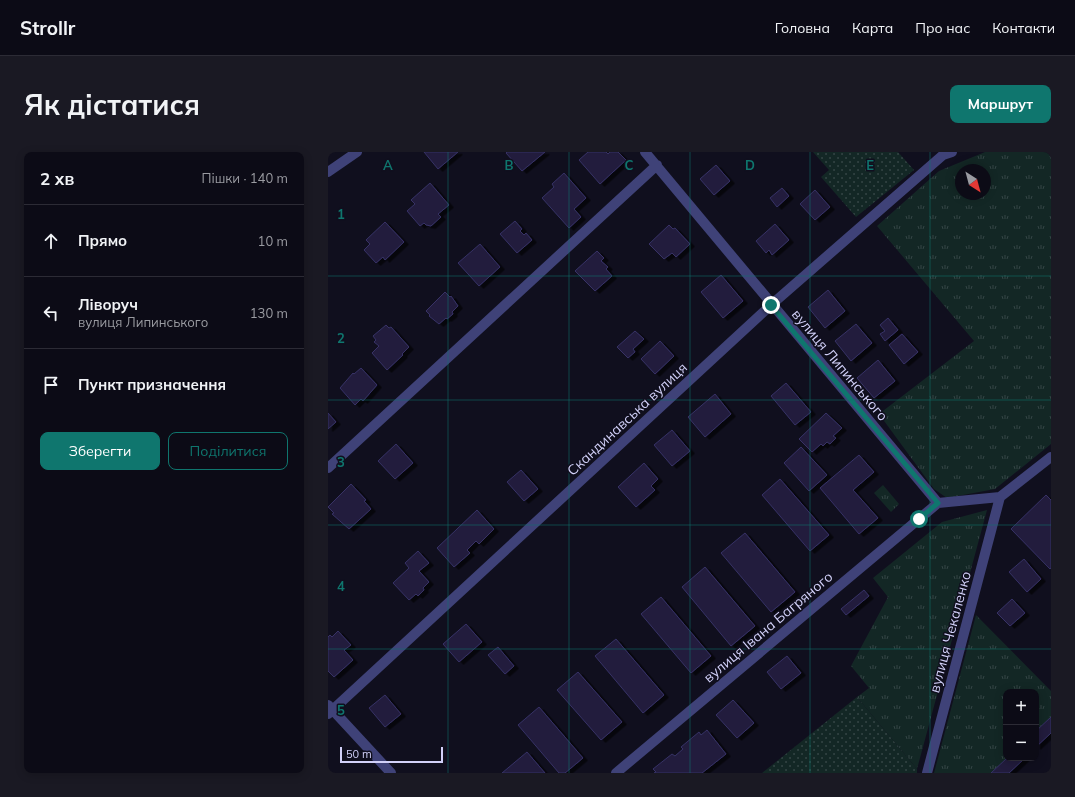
<!DOCTYPE html>
<html lang="uk">
<meta charset="utf-8">
<style>
body{margin:0;font-family:Mulish,sans-serif;background:#1a1923;color:#f1f3f6}
.controls{position:absolute;right:12px;bottom:12px;display:grid;overflow:hidden;border-radius:8px;box-shadow:0 2px 10px #0003}
.controls button{width:36px;height:36px;display:grid;place-items:center;padding:0;border:0;border-bottom:1px solid #2c2b35;background:#0c0b16;color:#f1f3f6;font:20px sans-serif}
.compass{position:absolute;left:627px;top:12px;width:36px;height:36px;border-radius:50%;background:#0c0b16;box-shadow:0 2px 10px #0003;rotate:144deg}
.scale{position:absolute;left:12px;bottom:10px;width:103px;box-sizing:border-box;padding-left:4px;border:2px solid #d2d1f9;border-top:0;font-size:11px;line-height:14px;white-space:nowrap;color:#d2d1f9;-webkit-text-stroke:3px #100f1e;paint-order:stroke}
.stop{position:absolute;width:12px;height:12px;margin:-9px;border:3px solid #0f766e;border-radius:50%;background:#fff}
.stop.end{background:#0f766e;border-color:#fff;box-shadow:0 1px 4px #0008}
.list{margin:0;padding:0;list-style:none}
h2{display:flex;justify-content:space-between;align-items:center;height:52px;margin:0;padding:0 16px;font-size:17px}
h2 small{font-size:13px;font-weight:400;color:#9a9ba1}
.list li{display:grid;grid-template-columns:26px 1fr auto;gap:12px;align-items:center;box-sizing:border-box;height:72px;padding:0 16px;border-top:1px solid #2c2b35}
.list b{display:block;font-size:15px;white-space:nowrap}
.list p{margin:0;font-size:13px;white-space:nowrap;color:#9a9ba1}
.list em{font-size:13px;font-style:normal;color:#9a9ba1}
.actions{display:flex;gap:8px;padding:12px 16px}
.actions a{flex:1;padding:9px 0;border:1px solid #0f766e;border-radius:8px;text-align:center;font-size:14px;color:#0f766e}
.actions .main{background:#0f766e;color:#fff}
.icon{flex:none;width:22px;height:22px;fill:none;stroke:currentColor;stroke-width:2;stroke-linecap:round;stroke-linejoin:round}
.map{position:relative;flex:none;width:723px;height:621px;overflow:hidden;border-radius:8px}
header{display:flex;align-items:center;gap:24px;box-sizing:border-box;height:56px;padding:0 20px;background:#0c0b16;border-bottom:1px solid #2c2b35}
header strong{font-size:19px}
nav{display:flex;gap:22px;margin-inline-start:auto;font-size:14px}
.intro{display:flex;align-items:center;justify-content:space-between;box-sizing:border-box;height:96px;padding:0 24px}
h1{margin:0;font-size:28px}
.button{padding:10px 18px;border-radius:8px;background:#0f766e;color:#fff;font-size:14px;font-weight:700}
main{display:flex;gap:24px;padding:0 24px}
aside{flex:1;background:#0c0b16;border-radius:8px;box-shadow:0 2px 10px #0003}
.map>svg:first-child{display:block}
</style>
<header>
<strong>Strollr</strong>
<nav><a>Головна</a><a>Карта</a><a>Про нас</a><a>Контакти</a></nav>
</header>
<div class="intro"><h1>Як дістатися</h1><a class="button">Маршрут</a></div>
<main>
<aside>
<h2>2 хв<small>Пішки · 140 m</small></h2>
<ul class="list">
<li><svg class="icon" aria-label="ahead" viewBox="0 0 24 24"><path d="M12 20V5M6 11l6-6 6 6"/></svg><div><b>Прямо</b></div><em>10 m</em></li>
<li><svg class="icon" aria-label="left" viewBox="0 0 24 24"><path d="M17 20v-9H6M10 6l-5 5 5 5"/></svg><div><b>Ліворуч</b><p>вулиця Липинського</p></div><em>130 m</em></li>
<li><svg class="icon" aria-label="arrive" viewBox="0 0 24 24"><path d="M6 21V4h12l-3 4 3 4H6"/></svg><div><b>Пункт призначення</b></div></li>
</ul>
<div class="actions"><a class="main">Зберегти</a><a>Поділитися</a></div>
</aside>
<div class="map">
<svg width="723" height="621" viewBox="0 0 723 621">
<defs>
<pattern id="grass-tufts" width="24" height="20" patternUnits="userSpaceOnUse"><rect width="24" height="20" fill="#132725"/><path d="M3 7l-1-3M5 7V3M7 7l1-3M15 17l-1-3M17 17v-4M19 17l1-3" fill="none" stroke="#344545"/></pattern>
<pattern id="garden-dots" width="8" height="8" patternUnits="userSpaceOnUse"><rect width="8" height="8" fill="#132725"/><path d="M2 2h.1M6 6h.1" fill="none" stroke="#344545" stroke-width="1.8" stroke-linecap="round"/></pattern>
<filter id="shadow"><feDropShadow dx="4.5" dy="2.5" stdDeviation="0" flood-color="#0009"/></filter>
</defs>
<rect width="100%" height="100%" fill="#100f1e"/>
<!-- grass -->
<path fill="url(#grass-tufts)" fill-rule="evenodd" d="M657,0h66v292l-56,45 -48,9 -13,-9 -55,-75 95,-73 -97,-115 62,-55zM633,18h24v24h-24z
M555,333l16,19 -8,8 -17,-19z
M659,358l-70,259 -60,-72 12,-9 -18,-22 37,-69 -15,-19 69,-56z
M648,463l75,76v26l-15,14v-39h-30v66h1l-16,15h-57z"/>
<!-- garden -->
<path fill="url(#garden-dots)" d="M485,0h85l16,18 -58,47 -35,-40 8,-7z
M529,545l60,72v4h-155z"/>
<!-- building -->
<path fill="#211d3d" stroke="#373266" filter="url(#shadow)" d="M96,0h34l-20,17z
M179,0h38l-23,19 -16,-18z
M260,0h18l2,2 2,-2h8l8,8 -26,24 -21,-24z
M388,13l14,16 -16,14 -14,-16z
M236,21l22,25 -12,11 7,8 -12,11 -27,-30 12,-11 -2,-3z
M102,31l19,22 -11,9 3,3 -10,9 -5,-1 -2,-2 -4,3 -13,-15 8,-7 -4,-4z
M454,36l7,8 -12,11 -7,-9z
M487,38l15,17 -15,13 -15,-16z
M187,69l7,8 -2,2 4,4 2,-2 6,7 -15,13 -17,-19z
M57,70l19,20 -19,18 -2,-3 -7,6 -12,-13 6,-6 -4,-4z
M447,72l14,16 -17,15 -3,-5 -3,3 -10,-12z
M341,73l4,4 2,-1 15,16 -14,13 -4,-4 -8,6 -15,-15z
M152,92l20,23 -21,19 -21,-23z
M269,99l7,7 -3,3 7,6 -2,2 6,7 -17,15 -20,-20z
M393,123l22,26 -20,17 -22,-26z
M500,138l17,21 -20,17 -17,-21z
M117,140l5,5 1,-1 7,10 -6,6 1,2 -6,5 -1,-1 -7,6 -10,-8 1,-1 -4,-4z
M560,166l10,12 -13,11 -5,-7 5,-3 -5,-6z
M528,172l16,19 -21,18 -16,-20z
M58,173l3,3 2,-1 18,20 -7,7 1,1 -16,15 -15,-17 7,-7 -5,-4 2,-2 -3,-4z
M307,179l9,8 -11,10 2,3 -7,6 -11,-11z
M574,182l16,18 -14,12 -15,-19z
M332,189l14,15 -19,18 -14,-15z
M550,208l17,21 -21,17 -17,-20z
M33,216l16,17 -14,16 -2,-2 -6,6 -15,-17 13,-15 1,1z
M458,231l25,29 -16,13 -24,-29z
M387,242l16,20 -26,23 -17,-20z
M0,261l8,9 -8,7z
M498,261l16,15 -9,8 3,2 -6,6 -3,-2 -4,4 -2,-2 -9,8 -13,-13z
M344,278l18,21 -18,15 -18,-21z
M68,292l17,19 -18,16 -17,-18z
M473,295l26,28 -18,16 -25,-28z
M531,303l15,17 -21,18 25,28 -19,16 -39,-46z
M316,311l14,16 -7,7 4,4 -19,17 -18,-20z
M193,318l17,19 -14,12 -17,-19z
M452,327l49,56 -19,16 -48,-56z
M23,332l15,16 -2,1 7,8 -22,20 -17,-15 2,-1 -6,-6z
M718,343l5,5v68l-1,1 -39,-40z
M149,358l17,19 -15,15 -3,-3 -9,9 3,3 -16,14 -17,-19z
M417,381l50,59 -24,20 -50,-59z
M90,399l11,12 -10,8 10,11 -6,6 1,2 -6,6 -2,-2 -7,6 -16,-17 16,-15 -4,-5z
M696,407l17,20 -14,13 -18,-20z
M377,415l50,59 -24,20 -49,-59z
M536,438l5,6 -23,19 -5,-6z
M333,445l50,59 -20,17 -50,-59z
M684,447l13,14 -15,13 -13,-13z
M138,472l16,18 -23,20 -16,-18z
M10,479l13,14 -7,5 9,10 -19,17 -6,-6v-34l2,-2 2,2z
M288,487l48,56 -21,18 -48,-57z
M170,495l16,19 -9,8 -17,-19z
M459,504l14,17 -20,16 -14,-17z
M250,520l44,50 -21,18 -44,-50z
M57,543l16,19 -16,13 -16,-19z
M405,548l21,23 -17,15 -21,-23z
M211,555l44,51 -18,15h-6l-41,-48z
M723,565v16l-15,14v-16z
M379,578l19,24 -24,19h-48l2,-1 -3,-3 19,-15 3,2 8,-7 -2,-2 18,-15 2,3z
M199,600l18,21h-43z
M679,606h18l-16,15h-18z"/>
<g fill="none" stroke-linecap="round" stroke-linejoin="round">
<!-- minor -->
<path stroke="#3f4278" stroke-width="10" d="M317,0l293,351
M0,20l29,-20
M0,316l329,-303
M610,351l62,-6 51,-40
M0,553l63,68
M0,562l443,-409 172,-150 9,-3
M288,621l322,-270
M599,621l73,-276"/>
</g>
<g fill="none" stroke-linecap="round" stroke-linejoin="round">
<!-- route -->
<path stroke="#0f766e" stroke-width="5" d="M443,153l167,198 -19,16"/>
</g>
<!-- grid -->
<path fill="none" stroke="#0f766e" stroke-width="1" stroke-opacity="0.55" d="M120,0v621M241,0v621M362,0v621M482,0v621M602,0v621M0,124h723M0,248h723M0,373h723M0,497h723"/>
<g text-anchor="middle" stroke-width="3" stroke-linejoin="round" paint-order="stroke">
<!-- street labels -->
<g font-size="14" fill="#d2d1f9" stroke="#100f1e">
<text transform="translate(512 213) rotate(50)" y="5">вулиця Липинського</text>
<text transform="translate(299 267) rotate(-43)" y="5">Скандинавська вулиця</text>
<text transform="translate(440 475) rotate(-40)" y="5">вулиця Івана Багряного</text>
<text transform="translate(622 480) rotate(-75)" y="5">вулиця Чекаленко</text>
</g>
</g>
<g font-size="13" text-anchor="middle" font-weight="bold" fill="#0f766e" stroke="#100f1e" stroke-width="3" stroke-linejoin="round" paint-order="stroke">
<text x="60" y="18">A</text>
<text x="181" y="18">B</text>
<text x="301" y="18">C</text>
<text x="422" y="18">D</text>
<text x="542" y="18">E</text>
<text x="13" y="67">1</text>
<text x="13" y="191">2</text>
<text x="13" y="315">3</text>
<text x="13" y="439">4</text>
<text x="13" y="563">5</text>
</g>
</svg>
<div class="controls">
<button>+</button>
<button>−</button>
</div>
<svg class="compass" viewBox="-18 -18 36 36"><path d="M0-13l5 13h-10z" fill="#e53935"/><path d="M0 13l5-13h-10z" fill="#9a9ba1"/></svg>
<div class="scale">50 m</div>
<div class="stop" style="left:591px;top:367px"></div>
<div class="stop end" style="left:443px;top:153px"></div>
</div>
</main>
